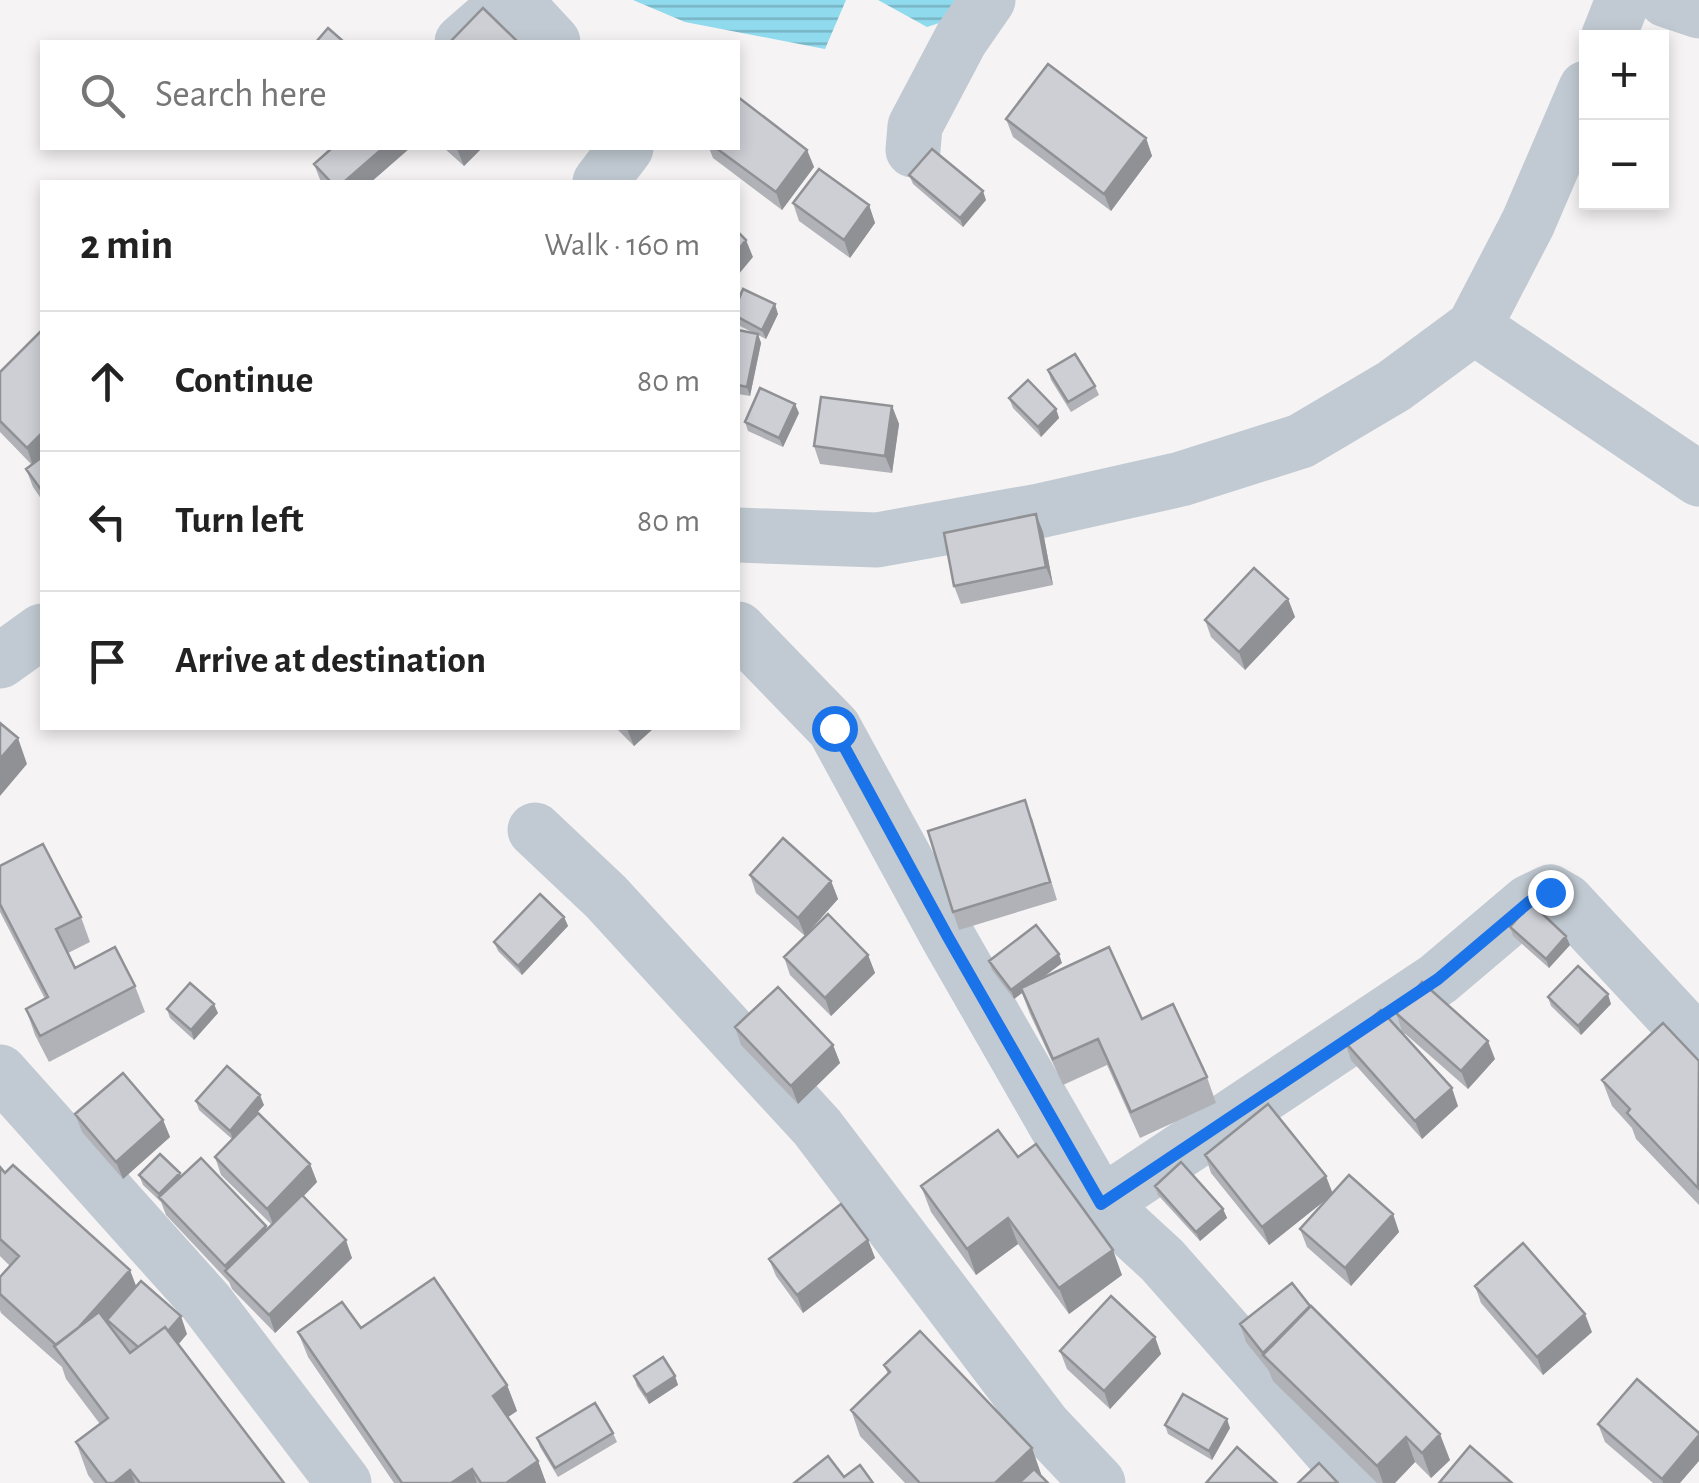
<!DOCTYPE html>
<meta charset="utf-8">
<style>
body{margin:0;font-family:"Alegreya Sans",sans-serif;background:#f2f2f2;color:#222}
.controls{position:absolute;right:30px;top:30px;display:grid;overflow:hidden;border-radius:0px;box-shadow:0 5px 15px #0003}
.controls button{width:90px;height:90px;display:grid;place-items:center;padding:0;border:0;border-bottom:2px solid #e0e0e0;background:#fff;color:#222;font:50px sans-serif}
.stop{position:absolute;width:30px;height:30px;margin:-22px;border:8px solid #1a73e8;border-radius:50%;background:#fff}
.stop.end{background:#1a73e8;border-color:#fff;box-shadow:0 2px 10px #0008}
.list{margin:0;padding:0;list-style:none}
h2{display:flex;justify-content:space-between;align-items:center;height:130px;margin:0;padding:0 40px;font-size:42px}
h2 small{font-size:32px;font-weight:400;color:#767676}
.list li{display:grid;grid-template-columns:65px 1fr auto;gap:30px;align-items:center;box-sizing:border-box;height:140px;padding:0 40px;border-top:2px solid #e0e0e0}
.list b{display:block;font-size:38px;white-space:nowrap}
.list em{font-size:32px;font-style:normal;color:#767676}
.icon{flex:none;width:55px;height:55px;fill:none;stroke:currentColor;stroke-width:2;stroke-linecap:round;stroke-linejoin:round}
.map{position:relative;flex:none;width:1699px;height:1483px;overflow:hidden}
.search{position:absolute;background:#fff;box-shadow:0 5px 15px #0003;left:40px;top:40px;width:700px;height:110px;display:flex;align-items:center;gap:25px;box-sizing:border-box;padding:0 35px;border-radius:0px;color:#767676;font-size:38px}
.panel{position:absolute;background:#fff;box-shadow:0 5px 15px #0003;left:40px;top:180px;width:700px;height:550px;border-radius:0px}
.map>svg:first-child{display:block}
</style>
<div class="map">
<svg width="1699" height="1483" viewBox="0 0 1699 1483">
<defs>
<pattern id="water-rules" width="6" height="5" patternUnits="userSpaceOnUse" patternTransform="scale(2.5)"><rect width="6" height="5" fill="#90daee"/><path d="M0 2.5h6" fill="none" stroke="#78b4c4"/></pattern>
</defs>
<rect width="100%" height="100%" fill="#f5f3f3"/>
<!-- water -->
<path fill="url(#water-rules)" d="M633,0h213l-21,49 -140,-27z
M878,0h82l-12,20 -21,7z"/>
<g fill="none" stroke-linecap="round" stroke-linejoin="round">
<!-- minor -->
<path stroke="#c1cad2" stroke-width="55" d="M514,0l39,42
M1666,0l33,11
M1608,38l15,-38
M462,42l48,-42
M913,150l2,-24 46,-87 27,-39
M600,182l26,-34
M1474,327l225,152
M738,535l139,5 162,-29 142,-32 120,-38 93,-55 80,-59 54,-104 58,-135
M738,629l96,99 114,209 153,267 337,-225 91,-77 21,-10 16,9 133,143
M0,661l42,-30
M535,830l71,67 211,230 227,299 54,57
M0,1072l206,230 138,181
M1101,1204l61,56 197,223"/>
</g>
<!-- wall -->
<path fill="#b0b2b7" d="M1006,119l140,19 6,18 -41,55 -98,-74z
M332,148h78l-39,34h-50l-7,-18z
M444,148h38l-18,18z
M709,148l98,2 7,17 -32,43 -69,-52z
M909,175l77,25 -23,27 -50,-43z
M793,203l76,2 6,18 -25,35 -51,-37z
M738,301l40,13 -12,25 -8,-4 3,8 -11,53 -12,-2v-64l16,3 -16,-8z
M42,330v170l-9,-13 -7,-18 6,-4 -32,-33v-60z
M1048,370l47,16 4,9 -28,17 -20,-32z
M1009,398l47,11 3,9 -18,19 -28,-29z
M892,406l7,18 -7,49 -72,-9 -6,-18z
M799,413l-16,34 -35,-16 -3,-9z
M1036,514l7,18 10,53 -92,19 -7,-18z
M1288,599l7,18 -50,53 -34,-33 -6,-17z
M616,728h38l-20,18z
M1032,818l25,82 -98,30 -6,-18z
M0,866l81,51 9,25 -22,11 7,15 60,18 10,26 -96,50 -14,-27 -9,-26 19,-10 -45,-87z
M750,875l81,6 7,18 -33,37 -49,-43z
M564,917l4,9 -46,49 -24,-24 -4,-9z
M1510,927l60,18 -21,23 -36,-32z
M868,955l7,18 -44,43 -41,-41 -6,-18z
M989,961l73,2 -20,15 100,41 65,58 9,26 -76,35 -33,-73 -44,20 -33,-71 -8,-21 -8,6 -22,-29z
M1548,997l63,7 -30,31 -30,-29z
M167,1009l51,4 -24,27 -24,-22z
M1396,1013l99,46 -27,30 -66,-58z
M735,1027l98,18 7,18 -42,41 -57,-59z
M1345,1042l113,64 -36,33 -71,-79z
M1699,1061v144l-63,-66 -4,-11 -20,-22 -10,-26z
M196,1101l68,4 -20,23 66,36 7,18 -13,14 48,62 -77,75 -43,-44 -3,-7 -63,-67 -5,-13 -18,-17 -4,-10 42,1 85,50 1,4 5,-5 -51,-50 -6,-18 17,-18 -33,-29z
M75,1114l88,6 7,17 -47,42 -41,-47z
M1205,1155l127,38 61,21 6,18 -48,54 -44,-39 -7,-18 28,-31 -59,47 -58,-72z
M1018,1157l104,118 -53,39 -51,-70 -42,31 -45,-63 -10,-26z
M0,1167l136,120 51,47 -8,10 105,139h-190l-6,-8 -12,-33 24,-18 -34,-45 -4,-12 -61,-54 -1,-3v-33l10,-11 -10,-10z
M1155,1186l68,23 4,9 -27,23 -42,-46z
M868,1240l7,18 -72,55 -27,-37 -7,-17z
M1475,1286l117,46 -49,43 -62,-72z
M1310,1306l140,154 -19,18 -16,-16 -20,21h-18l-104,-102 -4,-10 -23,-29 -6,-18z
M361,1328l146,57 10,26 -9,6 30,44 8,22h-152l-86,-126 -10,-25z
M1155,1337l6,17 -51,55 -43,-40 -7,-18z
M884,1365l148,83 9,26 -1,1 8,8h-143l-45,-47 -9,-26 37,-36z
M634,1376h41l3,9 -29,19 -12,-18z
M1598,1424l82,59h-27l-48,-41z
M1165,1425l65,3 -18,32 -44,-26z
M613,1433l4,9 -59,35 -18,-30 -3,-9z"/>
<!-- shaded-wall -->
<path fill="#909195" d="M1146,138l6,18 -41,55 -7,-17z
M383,148h27l-39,34h-27z
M458,148h24l-18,18 -7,-17z
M807,150l7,17 -32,43 -6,-18z
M983,191l3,9 -23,27 -3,-9z
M869,205l6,18 -25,35 -6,-18z
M746,240l7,17 -15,18v-25z
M775,304l3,10 -12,25 -4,-9z
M758,334l3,9 -11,53 -3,-9z
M795,404l4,9 -16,34 -4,-9z
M892,406l7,18 -7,49 -7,-17z
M1056,409l3,9 -18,19 -3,-10z
M42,433v24l-9,9 -6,-18z
M1036,514l7,18 10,53 -7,-18z
M1288,599l7,18 -50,53 -6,-18z
M628,728h26l-20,18 -7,-17z
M18,738l9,26 -27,32v-37z
M831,881l7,18 -33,37 -7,-18z
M564,917l4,9 -46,49 -4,-9z
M1566,936l4,9 -21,23 -3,-9z
M1059,954l3,9 -48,36 -3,-9z
M868,955l7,18 -44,43 -6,-18z
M1608,994l3,10 -30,31 -3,-9z
M214,1004l4,9 -24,27 -3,-10z
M1488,1041l7,18 -27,30 -7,-18z
M833,1045l7,18 -42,41 -7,-18z
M1452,1088l6,18 -36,33 -7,-18z
M260,1095l4,10 -31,35 -3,-9z
M163,1120l7,17 -47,42 -7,-17z
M310,1164l7,18 -43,44 -7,-17z
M180,1173l3,9 -22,17 -2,-5z
M1326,1176l7,18 -64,51 -7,-18z
M1223,1209l4,9 -27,23 -4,-9z
M1393,1214l6,18 -48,54 -6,-18z
M1008,1218l10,26 -42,31 -9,-26z
M266,1226l6,18 -44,30 -3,-8z
M346,1240l6,18 -77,75 -6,-18z
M868,1240l7,18 -72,55 -6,-18z
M1113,1250l9,25 -53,39 -10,-26z
M130,1270l10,26 -33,24 3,8 -50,20z
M1585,1314l7,18 -49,43 -6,-18z
M181,1316l6,18 -34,39 -6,-18z
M1155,1337l6,17 -51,55 -6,-18z
M675,1376l3,9 -29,19 -3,-9z
M507,1385l10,26 -15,10 -9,-25z
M1227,1419l3,9 -18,32 -3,-9z
M1440,1434l10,26 -19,18 -9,-25z
M1699,1435v26l-19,22h-17l-1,-4z
M1406,1437l9,25 -20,21h-12l-6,-17z
M1032,1448l9,26 -9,9h-37z
M538,1461l8,22h-40z
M472,1469l5,14h-26z
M130,1470l5,13h-21z"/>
<!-- building -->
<path fill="#cdcfd5" stroke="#909195" stroke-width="2.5" d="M483,8l35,34h-68z
M328,28l16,14h-28z
M1048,64l98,74 -42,56 -98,-75z
M738,97l69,53 -31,42 -60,-44h22z
M332,148h51l-39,34h-13l-17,-18z
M932,149l51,42 -23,27 -51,-43z
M819,169l50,36 -25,35 -51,-37z
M738,232l8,8 -8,10z
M743,289l32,15 -13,26 -24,-13v-16z
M42,330v103l-15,15 -27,-27v-49z
M738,330l20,4 -11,53 -9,-2z
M1075,354l20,32 -27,16 -20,-32z
M1028,380l28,29 -18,18 -29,-29z
M760,388l35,16 -16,34 -34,-16z
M821,397l71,9 -7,50 -71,-10z
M42,457v34l-16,-22z
M1036,514l10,53 -92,19 -10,-53z
M1254,568l34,31 -49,53 -34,-32z
M0,723l18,15 -18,21z
M1025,800l25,82 -97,30 -25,-81z
M783,838l48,43 -33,37 -48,-43z
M43,844l38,73 -25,12 19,39 40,-21 20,39 -95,50 -14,-27 22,-12 -48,-93v-38z
M540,894l24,23 -46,49 -24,-24z
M1531,903l35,33 -20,23 -36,-32z
M828,914l40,41 -43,43 -41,-41z
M1036,925l23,29 -48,36 -22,-29z
M1109,947l33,72 31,-15 34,73 -76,35 -33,-73 -45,20 -32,-71z
M1578,966l30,28 -30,32 -30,-29z
M1422,982l66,59 -27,30 -65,-58z
M190,983l24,21 -23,26 -24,-21z
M778,987l55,58 -42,41 -56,-59z
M1381,1010l71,78 -37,33 -70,-79z
M1663,1023l36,38 -1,127 -71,-75 3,-4 -28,-29z
M227,1066l33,29 -30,36 -34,-30z
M123,1073l40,47 -47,42 -41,-48z
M1268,1104l58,72 -64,51 -57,-72z
M258,1113l52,51 -43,45 -52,-52z
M998,1130l20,27 18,-13 77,106 -54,38 -51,-70 -41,31 -46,-63z
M160,1154l20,19 -21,21 -20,-19z
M201,1158l65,68 -41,40 -66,-69z
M1181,1162l42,47 -27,23 -41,-46z
M13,1165l117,105 -52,58 -22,17 -56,-51v-17l19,-21 -19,-17v-72l5,6z
M1349,1175l44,39 -48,54 -45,-39z
M302,1195l44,45 -77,75 -44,-44z
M841,1204l27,36 -71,55 -28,-36z
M1523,1243l62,71 -48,43 -62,-71z
M434,1278l73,107 -14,11 45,65 -32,22h-25l-9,-14 -21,14h-49l-104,-151 44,-30 19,26z
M141,1281l40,35 -13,15 -3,-4 -27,20 -31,-27z
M1292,1283l18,23 -47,47 -23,-29z
M1111,1296l44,41 -51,54 -44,-40z
M1311,1306l129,128 -18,19 -16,-16 -29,29 -114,-111z
M99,1312l31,41 35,-26 119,156h-144l-10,-13 -16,13h-7l-31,-41 32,-24 -54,-72z
M920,1331l112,117 -37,35h-75l-69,-73 39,-38 -6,-7z
M663,1357l12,19 -29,19 -12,-19z
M1637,1379l62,54v2l-37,44 -64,-55z
M1183,1394l44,25 -18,32 -44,-26z
M595,1403l18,30 -58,35 -18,-30z
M1470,1446l42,37h-73z
M1237,1447l40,36h-71z
M828,1456l16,21 16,-12 13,18h-79z
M1319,1463l19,20h-40z
M1034,1469l14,14h-29z"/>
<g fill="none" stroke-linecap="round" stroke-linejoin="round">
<!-- route -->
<path stroke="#1a73e8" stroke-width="12" d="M834,728l114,209 153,267 337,-225 91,-77 21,-10"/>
</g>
</svg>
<div class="controls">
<button>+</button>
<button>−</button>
</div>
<div class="stop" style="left:834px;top:728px"></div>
<div class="stop end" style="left:1550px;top:892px"></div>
<div class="search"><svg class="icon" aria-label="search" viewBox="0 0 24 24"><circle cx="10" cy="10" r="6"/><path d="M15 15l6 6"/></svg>Search here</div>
<section class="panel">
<h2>2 min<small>Walk · 160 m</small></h2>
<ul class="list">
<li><svg class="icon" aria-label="ahead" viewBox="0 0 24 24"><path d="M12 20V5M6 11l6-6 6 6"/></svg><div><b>Continue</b></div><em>80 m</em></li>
<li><svg class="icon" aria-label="left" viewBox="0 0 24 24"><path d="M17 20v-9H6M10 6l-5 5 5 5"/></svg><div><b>Turn left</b></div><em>80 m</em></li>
<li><svg class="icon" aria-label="arrive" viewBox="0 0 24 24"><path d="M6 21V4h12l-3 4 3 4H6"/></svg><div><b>Arrive at destination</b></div></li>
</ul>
</section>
</div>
